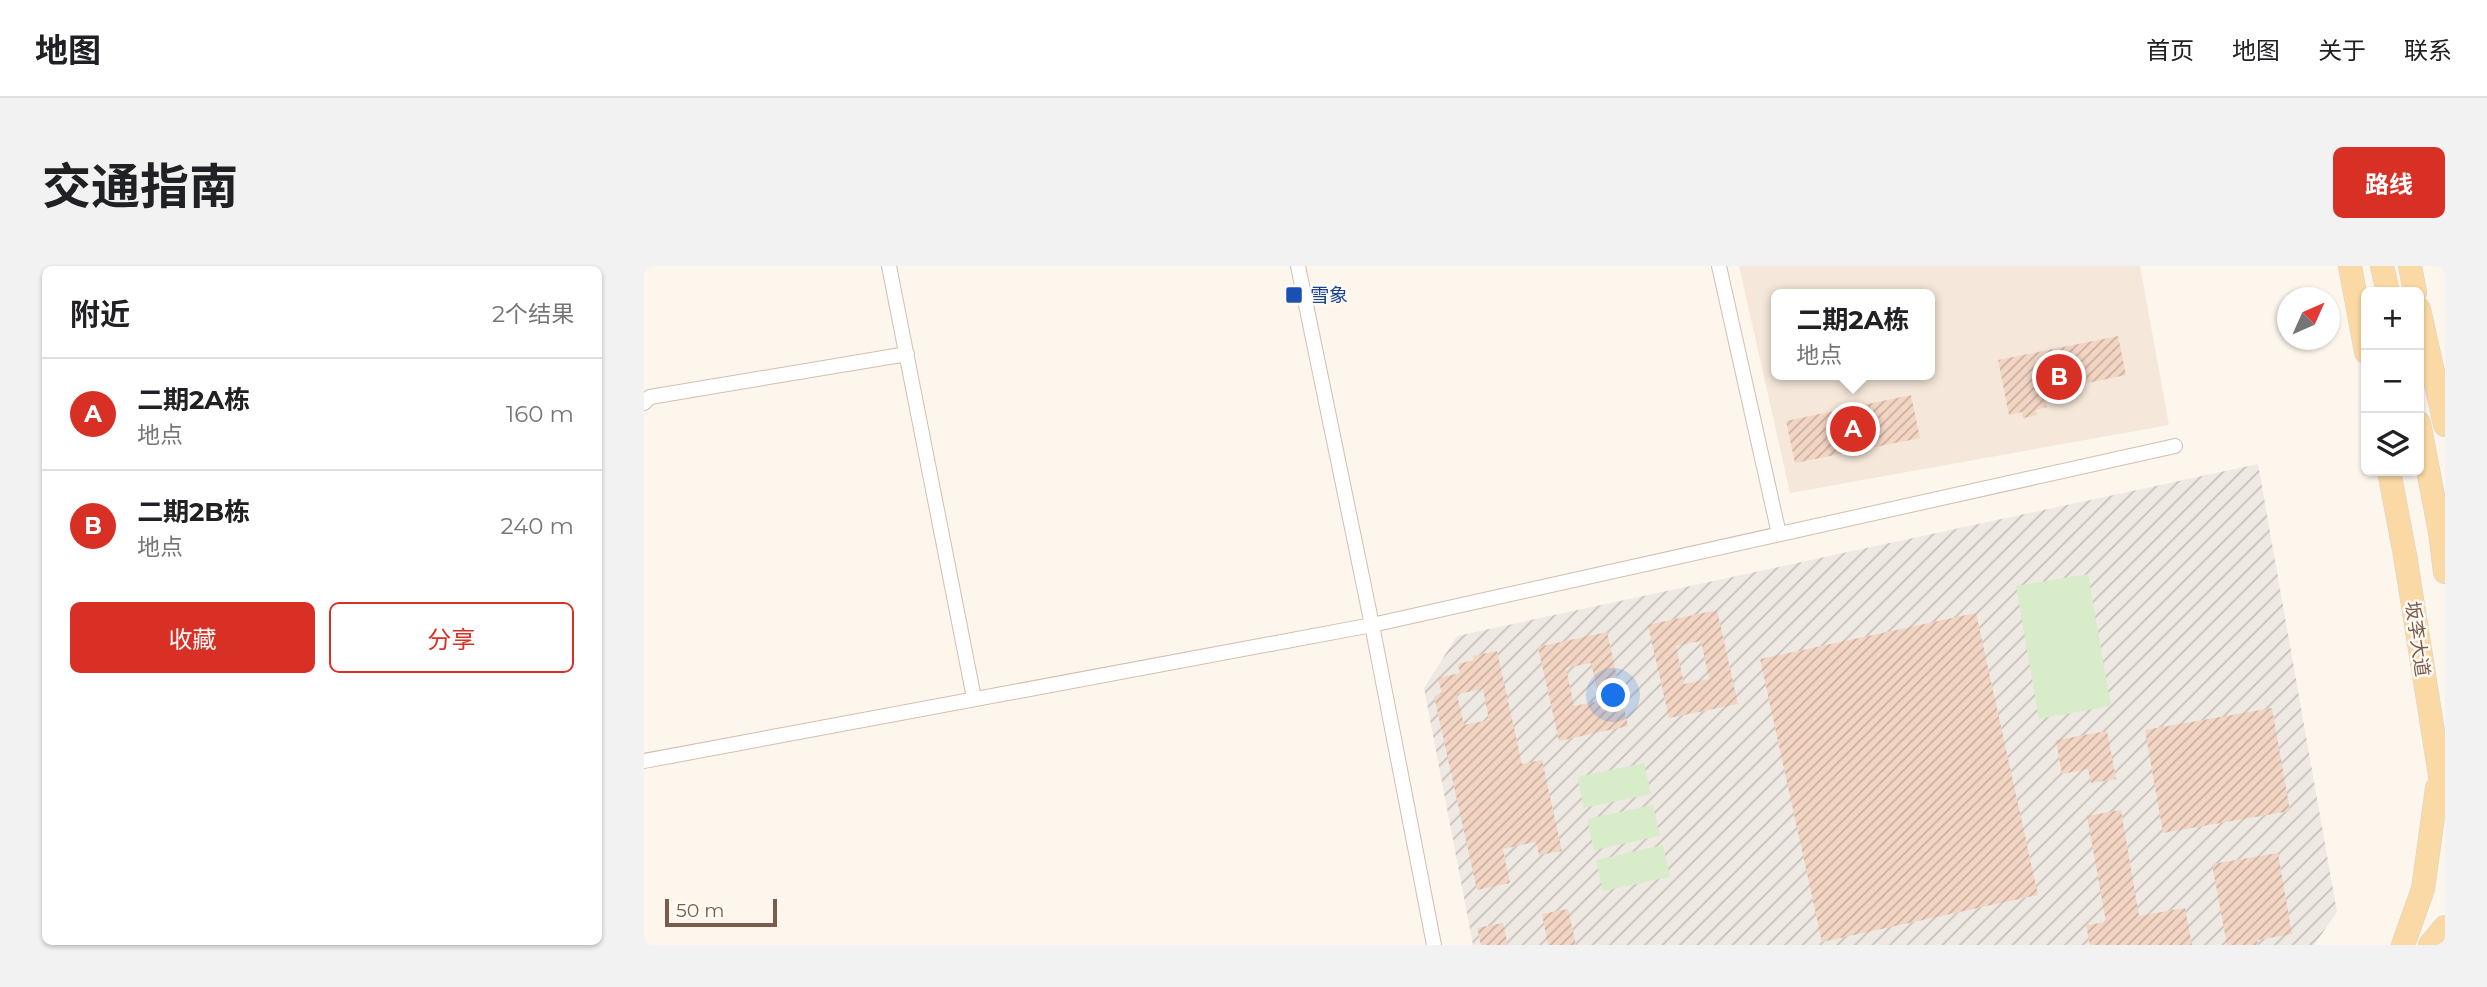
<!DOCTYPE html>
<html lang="zh">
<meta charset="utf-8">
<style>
body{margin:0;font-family:Montserrat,"Noto Sans SC",sans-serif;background:#f2f2f2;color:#202124}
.controls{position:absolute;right:21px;top:21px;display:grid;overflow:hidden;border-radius:10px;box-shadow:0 2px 5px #0004}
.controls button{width:63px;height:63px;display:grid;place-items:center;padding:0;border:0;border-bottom:2px solid #e0e0e0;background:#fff;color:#202124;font:35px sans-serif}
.compass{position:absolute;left:1633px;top:21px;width:63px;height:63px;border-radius:50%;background:#fff;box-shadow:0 2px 5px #0004;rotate:45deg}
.scale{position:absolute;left:21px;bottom:18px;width:112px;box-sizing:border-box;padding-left:7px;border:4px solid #7a5c4d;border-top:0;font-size:19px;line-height:24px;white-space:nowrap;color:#7a5c4d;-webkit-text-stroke:5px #fffaf3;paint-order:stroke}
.you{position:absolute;left:970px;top:430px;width:24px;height:24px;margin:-18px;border:5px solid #fff;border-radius:50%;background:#1a73e8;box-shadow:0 0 0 10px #1a73e833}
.badge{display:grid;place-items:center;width:46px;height:46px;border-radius:50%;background:#d93025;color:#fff;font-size:23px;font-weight:700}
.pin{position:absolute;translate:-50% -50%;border:4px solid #fff;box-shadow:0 2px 7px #0006}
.popup{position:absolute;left:1127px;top:23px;width:164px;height:91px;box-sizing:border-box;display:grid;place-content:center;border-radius:10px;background:#fff;filter:drop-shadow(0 2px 5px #0005);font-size:23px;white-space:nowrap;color:#757577}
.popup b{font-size:26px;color:#202124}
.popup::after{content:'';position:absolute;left:50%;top:100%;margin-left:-14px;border:14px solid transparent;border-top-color:#fff}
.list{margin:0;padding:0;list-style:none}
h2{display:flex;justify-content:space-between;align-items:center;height:91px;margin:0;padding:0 28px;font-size:30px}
h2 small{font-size:23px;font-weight:400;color:#757577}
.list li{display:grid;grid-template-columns:46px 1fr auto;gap:21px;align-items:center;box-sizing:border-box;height:112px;padding:0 28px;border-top:2px solid #e0e0e0}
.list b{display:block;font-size:26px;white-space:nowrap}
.list p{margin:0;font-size:23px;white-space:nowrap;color:#757577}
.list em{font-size:23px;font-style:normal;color:#757577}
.actions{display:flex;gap:14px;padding:21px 28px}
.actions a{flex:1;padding:16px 0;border:2px solid #d93025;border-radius:10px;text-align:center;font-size:24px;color:#d93025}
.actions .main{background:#d93025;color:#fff}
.icon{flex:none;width:38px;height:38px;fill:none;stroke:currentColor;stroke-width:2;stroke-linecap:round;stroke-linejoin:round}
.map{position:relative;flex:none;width:1801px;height:679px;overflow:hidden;border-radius:10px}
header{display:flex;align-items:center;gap:42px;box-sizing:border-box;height:98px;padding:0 35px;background:#fff;border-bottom:2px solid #e0e0e0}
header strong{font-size:33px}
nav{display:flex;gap:38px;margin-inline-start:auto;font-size:24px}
.intro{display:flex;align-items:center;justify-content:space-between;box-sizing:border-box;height:168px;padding:0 42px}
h1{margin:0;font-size:49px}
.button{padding:18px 32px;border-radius:10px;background:#d93025;color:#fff;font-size:24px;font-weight:700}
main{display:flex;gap:42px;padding:0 42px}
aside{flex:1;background:#fff;border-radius:10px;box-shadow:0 2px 5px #0004}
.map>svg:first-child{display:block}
</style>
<header>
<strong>地图</strong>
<nav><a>首页</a><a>地图</a><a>关于</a><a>联系</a></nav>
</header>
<div class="intro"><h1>交通指南</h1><a class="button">路线</a></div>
<main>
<aside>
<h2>附近<small>2个结果</small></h2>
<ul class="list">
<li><span class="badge">A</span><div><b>二期2A栋</b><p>地点</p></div><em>160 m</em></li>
<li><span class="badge">B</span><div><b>二期2B栋</b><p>地点</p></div><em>240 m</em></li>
</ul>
<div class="actions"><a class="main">收藏</a><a>分享</a></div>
</aside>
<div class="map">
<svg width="1801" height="679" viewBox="0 0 1801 679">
<defs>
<pattern id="industrial-furrows" width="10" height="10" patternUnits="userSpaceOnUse" patternTransform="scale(1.75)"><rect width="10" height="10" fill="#efe9e4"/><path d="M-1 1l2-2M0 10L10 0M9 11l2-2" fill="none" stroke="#c7c0bb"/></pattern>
<pattern id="building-hatch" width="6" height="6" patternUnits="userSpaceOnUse" patternTransform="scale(1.75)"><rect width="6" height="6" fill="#f3d5c3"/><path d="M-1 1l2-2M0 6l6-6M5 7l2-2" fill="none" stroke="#cab0a1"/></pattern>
</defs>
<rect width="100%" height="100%" fill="#fdf6ec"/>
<!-- residential -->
<path fill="#f5e8da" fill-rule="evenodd" d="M1095,0h401l29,159 -379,68zM1132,28h154v81h-154z"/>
<!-- industrial -->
<path fill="url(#industrial-furrows)" d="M1614,198l79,448 -23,33h-841l-49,-257 33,-52z"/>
<!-- pitch -->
<path fill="#d8ecc9" d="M1444,308l23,132 -72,13 -23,-133z
M1000,497l7,31 -67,14 -7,-31z
M1009,539l7,31 -66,14 -7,-31z
M1019,579l7,32 -67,14 -7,-31z"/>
<!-- building -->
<path fill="url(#building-hatch)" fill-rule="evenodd" d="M1474,70l8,39 -82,17 3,15 -11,3 1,5 -14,3 -1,-6 -13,3 -11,-55z
M1267,129l9,43 -125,25 -9,-42z
M1073,344l21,94 -69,14 -21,-93zM1057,375l8,38 -25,5 -8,-38z
M1332,347l62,282 -216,47 -62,-283z
M963,366l21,94 -69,15 -21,-94zM947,397l9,38 -26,5 -8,-38z
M853,385l25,113 20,-4 20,91 -23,4 -3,-13 -33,7 7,34 -33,7 -43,-194 8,-2 -4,-16 22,-5 -2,-9 16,-4 -1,-4zM839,423l6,31 -25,5 -7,-31z
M1628,442l18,103 -127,22 -18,-103z
M1463,465l9,48 -25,4 -3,-14 -26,5 -6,-34z
M1477,544l18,106 46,-8 7,37h-102l-4,-20 20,-3 -19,-106z
M1634,587l14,81 -35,6 1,5h-31l-15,-81z
M924,643l8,36h-28l-6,-31z
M859,657l5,22h-27l-4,-17z"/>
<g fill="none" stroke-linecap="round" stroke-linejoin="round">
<defs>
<path id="street" d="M245,0l85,432
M654,0l74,359 62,320
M1075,0l60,268
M0,137l6,-6 257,-43
M0,495l728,-136 803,-179"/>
<path id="primary" d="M1706,0l16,86
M1738,0l6,26
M1766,0l5,26
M1775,43l26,116
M1775,157l21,109 5,40
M1745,205l16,84 40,252
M1759,679l20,-56 14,-101
M1786,679l15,-18"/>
</defs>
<!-- street casing -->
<use href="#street" stroke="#d1beb0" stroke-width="16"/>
<!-- primary casing -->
<use href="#primary" stroke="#dad1cd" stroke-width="24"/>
<!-- street -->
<use href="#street" stroke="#fff" stroke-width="14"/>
<!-- primary -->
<use href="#primary" stroke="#fbd9a5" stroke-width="23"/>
</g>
<!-- markers -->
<rect fill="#1a4fb4" stroke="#fffaf3" stroke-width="2.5" x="641" y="20" width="18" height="18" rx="3.5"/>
<g text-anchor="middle" stroke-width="5" stroke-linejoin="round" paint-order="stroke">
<!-- transit labels -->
<g font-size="19" fill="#164399" stroke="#fffaf3" text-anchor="start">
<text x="666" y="36">雪象</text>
</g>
<!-- street labels -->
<g font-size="19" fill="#7a5c4d" stroke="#fffaf3">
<text transform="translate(1774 373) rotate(82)" y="7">坂李大道</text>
</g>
</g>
</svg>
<div class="controls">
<button>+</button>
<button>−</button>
<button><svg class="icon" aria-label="layers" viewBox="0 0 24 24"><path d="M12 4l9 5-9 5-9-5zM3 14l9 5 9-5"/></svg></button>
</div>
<svg class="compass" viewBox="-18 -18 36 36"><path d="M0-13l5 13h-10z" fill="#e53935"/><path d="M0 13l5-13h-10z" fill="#757577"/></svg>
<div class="scale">50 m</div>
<div class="you"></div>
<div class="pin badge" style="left:1209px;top:163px">A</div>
<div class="popup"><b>二期2A栋</b>地点</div>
<div class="pin badge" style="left:1415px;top:111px">B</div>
</div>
</main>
